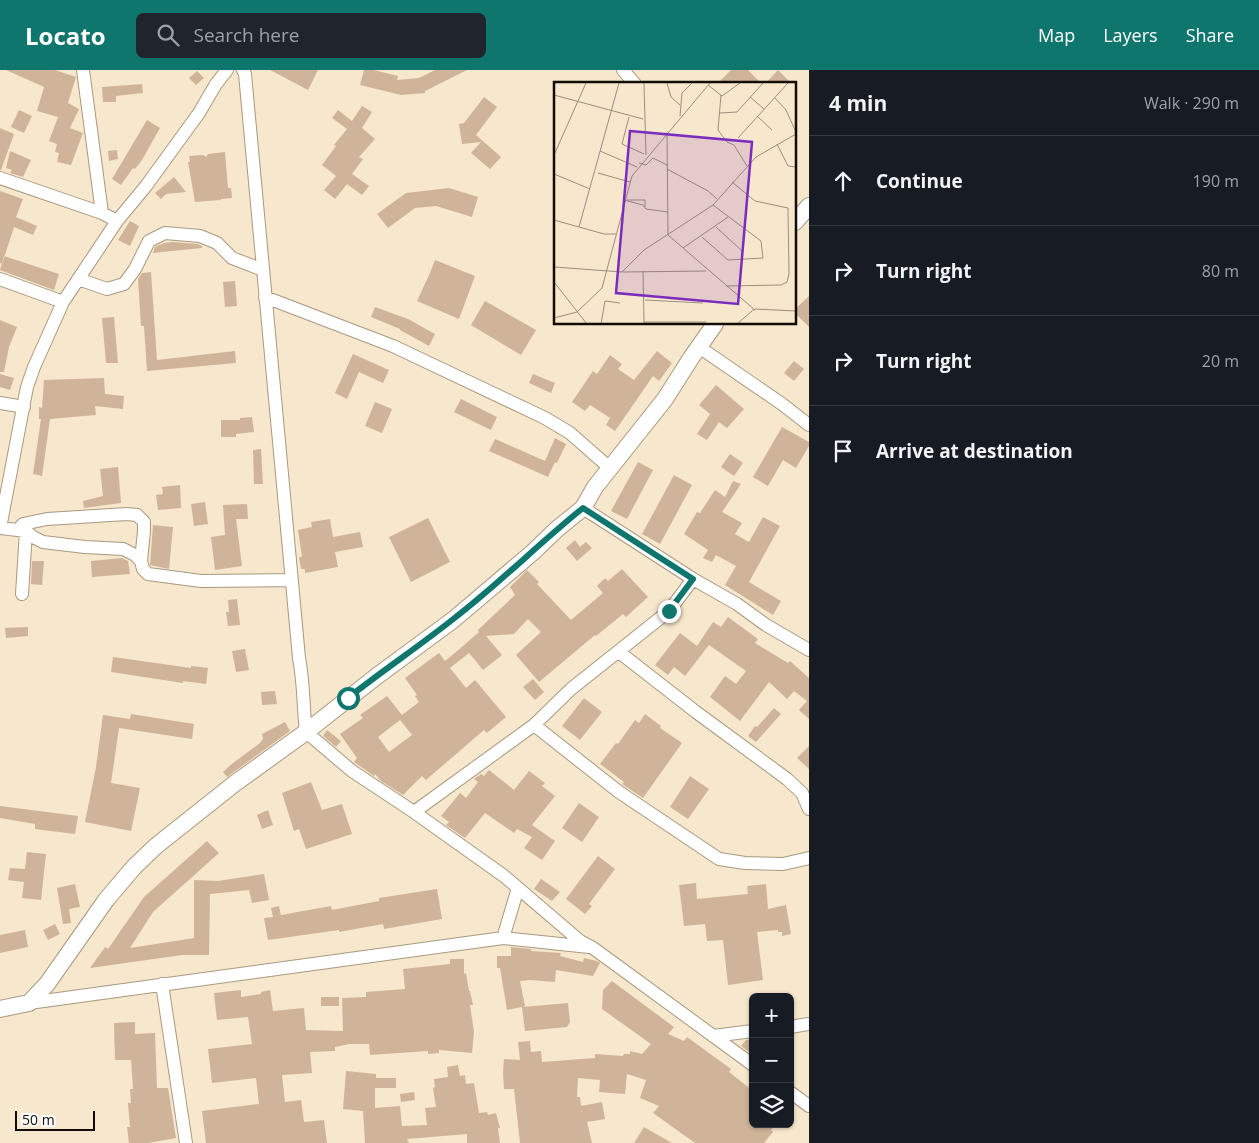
<!DOCTYPE html>
<meta charset="utf-8">
<style>
body{margin:0;font-family:"Open Sans",sans-serif;background:#20242c;color:#f1f3f6}
.controls{position:absolute;right:15px;bottom:15px;display:grid;overflow:hidden;border-radius:8px;box-shadow:0 1px 4px #0004}
.controls button{width:45px;height:45px;display:grid;place-items:center;padding:0;border:0;border-bottom:1px solid #363941;background:#171b24;color:#f1f3f6;font:25px sans-serif}
.scale{position:absolute;left:15px;bottom:12px;width:80px;box-sizing:border-box;padding-left:5px;border:2px solid #120c04;border-top:0;font-size:14px;line-height:18px;white-space:nowrap;color:#120c04;-webkit-text-stroke:4px #fff;paint-order:stroke}
.stop{position:absolute;width:15px;height:15px;margin:-11px;border:4px solid #0f766e;border-radius:50%;background:#fff}
.stop.end{background:#0f766e;border-color:#fff;box-shadow:0 1px 5px #0008}
.list{margin:0;padding:0;list-style:none}
h2{display:flex;justify-content:space-between;align-items:center;height:65px;margin:0;padding:0 20px;font-size:21px}
h2 small{font-size:16px;font-weight:400;color:#9ea1a6}
.list li{display:grid;grid-template-columns:32px 1fr auto;gap:15px;align-items:center;box-sizing:border-box;height:90px;padding:0 20px;border-top:1px solid #363941}
.list b{display:block;font-size:19px;white-space:nowrap}
.list em{font-size:16px;font-style:normal;color:#9ea1a6}
.icon{flex:none;width:28px;height:28px;fill:none;stroke:currentColor;stroke-width:2;stroke-linecap:round;stroke-linejoin:round}
.map{position:relative;flex:none;width:809px;height:1073px;overflow:hidden}
header{display:flex;align-items:center;gap:30px;box-sizing:border-box;height:70px;padding:0 25px;background:#0f766e;color:#fff}
header strong{font-size:24px}
nav{display:flex;gap:28px;margin-inline-start:auto;font-size:18px}
.search{width:350px;height:45px;background:#20242c;display:flex;align-items:center;gap:12px;box-sizing:border-box;padding:0 18px;border-radius:8px;color:#9ea1a6;font-size:19px}
main{display:flex}
aside{flex:1;background:#171b24}
.map>svg:first-child{display:block}
</style>
<header>
<strong>Locato</strong>
<div class="search"><svg class="icon" aria-label="search" viewBox="0 0 24 24"><circle cx="10" cy="10" r="6"/><path d="M15 15l6 6"/></svg>Search here</div>
<nav><a>Map</a><a>Layers</a><a>Share</a></nav>
</header>
<main>
<div class="map">
<svg width="809" height="1073" viewBox="0 0 809 1073">
<rect width="100%" height="100%" fill="#f7e7cc"/>
<!-- building -->
<path fill="#d0b499" fill-rule="evenodd" d="M6,0h49l21,7 -8,26 11,6 -9,19 13,5 -12,32 -14,-3 2,-9 -4,-1 2,-8 -8,-3 9,-24 -21,-6 7,-24z
M270,0h48l-10,20z
M364,0h10l24,6 -1,4 22,-2 16,-8h32l-42,21v2l-24,2 -41,-10z
M731,0h17l14,14h-45z
M778,0l14,14h-27z
M197,1l7,7 -8,7 -7,-7z
M142,14l1,9 -27,3v6h-13l-1,-15z
M484,27l13,10 -21,28 25,22 -11,12 -19,-16 10,-11 -19,2 -3,-20 5,-1z
M362,36l10,6 -10,16 13,11 -16,18 4,2 -11,15 17,12 -7,9 -15,-11 -12,15 -11,-9 12,-14 -14,-11 14,-19 -2,-1 13,-16 -15,-11 6,-8 14,11z
M19,40l13,6 -8,17 -13,-6z
M147,50l13,8 -18,32 -7,9 -2,-1 -12,17 -9,-6z
M0,58l14,6 -13,36h-1z
M117,80l1,9 -9,2 -1,-10z
M10,81l21,9 -8,17 -13,-4 2,-3 -6,-2z
M225,82l3,36h3l1,10 -11,1v1l-26,2 -7,-40h2l-1,-6 14,-1 3,2 2,-3z
M174,107l12,15 -20,2 -5,5 -6,-6z
M449,118l29,9 -6,20 -36,-11 -21,2 -27,20 -11,-14 29,-21z
M0,121l23,8 -7,18 21,9 -4,9 -19,-8 -12,37 -2,-1z
M130,151l9,5 -9,20 -12,-6z
M172,172l26,2 4,2v2l-49,5 2,-6 9,-4z
M4,186l55,18 -5,16 -54,-20z
M435,190l40,16 -16,43 -42,-18 13,-28z
M151,202l6,88 78,-9 1,12 -89,8 -3,-45h-3l-3,-47 4,-6z
M235,211l2,25 -12,1 -2,-25z
M809,226v31l-14,-14v-4z
M485,231l51,29 -15,25 -50,-30z
M375,237l33,12 27,15 -6,12 -29,-16v-1l-29,-12z
M114,247l4,46h-12l-4,-45z
M0,250l17,7 -8,20 -5,25h-4z
M657,281l15,12 -13,18 -6,-5 -38,55 -9,-6 4,-7 -20,-13 -5,6 -13,-9 21,-31 4,3 13,-19 12,9 -4,5 16,11z
M353,284l36,16 -6,13 -24,-11 -12,27 -12,-6z
M794,291l10,8 -10,12 -10,-8z
M0,304l14,4 -4,12 -10,-3z
M533,304l22,9 -4,10 -22,-10z
M104,308l1,16 19,2 -1,13 -28,-3 1,9 -46,4 -8,57 -9,-2 8,-55h-2v-12l3,1 2,-28z
M716,315l28,24 -17,19 -8,-6 -12,18 -10,-6 13,-20 -11,-9z
M461,329l36,18 -6,13 -37,-18z
M375,332l17,7 -10,24 -17,-7z
M252,347l2,15 -18,2v3h-15v-17h19v-2z
M782,357l27,15v4l-13,22 -13,-8 -15,26 -15,-9z
M555,368l11,6 -9,19 -2,-1 -7,15 -59,-26 6,-12 50,22z
M261,379l2,35h-9l-1,-34z
M730,384l13,9 -9,13 -13,-9z
M638,392l15,8 -26,49 -16,-8z
M118,397l3,36 -37,5 -1,-7 20,-5 -3,-27z
M674,405l18,10 -32,59 -18,-10z
M733,411l8,3 -19,28 20,11 -7,11 14,8 14,-25 17,9 -31,56 32,19 -8,14 -48,-30 11,-19 -20,-11 -4,7 -9,-4 5,-8 -24,-16 13,-22 3,1 15,-23 10,7z
M180,415l1,23 -23,2 -2,-15 7,-1 -1,-7z
M205,432l3,22 -14,2 -3,-22z
M247,434l1,15h-12l6,47 -27,4 -4,-33 14,-2 -2,-30z
M428,448l22,44 -39,20 -22,-45z
M330,449l3,18 27,-5 3,15 -28,5 3,15 -33,6v-4h-4l-2,-12h3l-4,-27 14,-3 -1,-5z
M153,455l20,2 -4,42 -19,-4z
M575,470l5,7 6,-5 6,6 -15,13 -11,-13z
M122,488l6,3 2,13 -38,3 -1,-16z
M32,491h12l-2,24 -11,-1z
M622,499l26,28 -22,20 -3,-3 -27,22 -1,-1 -56,47 -23,-27 25,-23 -13,-13 -14,15 -28,2 16,19 -19,15 -14,-17 -19,15 16,20 9,-8 31,37 -19,16 -3,-3 -58,50 -4,-4 -19,19 -22,-14 -6,-7 -1,2 -20,-14 3,-4 -17,-24 23,-16 -3,-3 27,-19 15,19 17,-13 -4,-6 2,-1 -12,-17 34,-25 6,8 18,-15 16,-14 -1,-2 37,-35 -5,-8 17,-17 12,12 -2,2 34,36 32,-27 -6,-7 8,-8 3,3zM400,650l12,15 -23,17 -11,-15z
M237,529l3,26 -12,1 -2,-14h3l-1,-12z
M728,547l30,22 -3,4 33,20 2,-2 19,17v41l-10,-9 8,-9 -13,-10 -7,8 -18,-17 -29,39 -30,-24 15,-21 11,8 10,-13 -37,-26 -24,31 -11,-9 -6,8 -13,-10 25,-32 17,13 16,-24 8,5z
M28,557v9l-22,2 -1,-10z
M245,579l4,21 -13,2 -4,-21z
M113,587l78,11v-2l17,2 -2,16 -23,-3v2l-72,-11z
M533,609l11,13 -9,8 -12,-13z
M275,621l2,13 -15,1 -1,-13z
M584,628l18,14 -22,28 -18,-14z
M774,638l7,6 -25,28 -8,-6 7,-10 2,1z
M131,644l63,10 -2,15 -73,-11 -8,55 29,5 -9,43 -46,-9 11,-55 7,-52 27,4z
M645,644l16,12 -1,2 22,15 -39,55 -21,-14 2,-2 -24,-18 16,-21 2,1 17,-24 4,3z
M285,652l5,9 -63,46 -4,-5 10,-9 27,-20 3,-4 -1,-5z
M327,660l14,11 -5,6 -13,-11z
M809,676v23l-12,-11z
M489,700l25,20 15,-19 16,12 -3,3 13,10 -23,29 23,16 -13,19 -18,-12 8,-11 -15,-8 -3,4 -29,-20 -20,25 -19,-13 3,-3 -8,-6 19,-23 6,5 12,-16 -4,-3 7,-5 3,2z
M690,706l19,13 -21,30 -18,-12z
M311,712l11,28 20,-6 10,30 -46,15 -7,-20 -5,2 -12,-38z
M579,733l20,14 -17,25 -20,-14z
M0,736l78,10 -3,18 -40,-5v-5l-35,-6z
M268,740l5,15 -11,4 -5,-14z
M207,771l12,12 -66,59 -23,36 64,-10v-58l24,1 46,-7 5,26 -17,3 -3,-13 -39,4 -1,61h-27l-92,13 15,-21 3,2 36,-52z
M27,782l19,2 -5,46 -19,-2 2,-16 -16,-2 2,-12 15,1z
M598,786l17,13 -26,35 3,2 -7,8 -19,-15z
M541,809l19,13 -8,9 -18,-12z
M696,813l1,16 51,-5 -1,-8 19,-2 2,25 18,-4 5,29 -9,2v-4h-4v-2l-21,2 6,48 -35,5 -5,-45 -16,1 -2,-17 -21,2 -5,-41z
M75,814l5,23 -11,2 2,14 -8,1 -6,-36z
M437,819l5,30 -58,10 -1,-5 -44,8v-2l-71,10 -4,-22 9,-1 -2,-9 8,-2 2,9 50,-9 1,4 47,-9v-3z
M55,854l5,10 -12,6 -5,-10z
M25,860l3,17 -28,6v-18z
M511,877l20,2v2l30,2 -1,3 23,6 1,-4 13,3 3,2 -7,13 -37,-6 -1,12 -25,-2 -10,1 5,25 -2,1 45,-4 2,19 -3,5 -42,4 -3,-24 -15,3 -7,-42h-3v-12h14z
M450,889h14v15l2,-1 3,18h1l3,14h-3l4,27 -2,21 -33,-3v3l-11,1v-3l-58,4 -1,-11h-20l-14,3v4l-25,1 2,21 -30,2 3,27 16,-2 3,22 20,-2 3,23h-121l-4,-32 57,-7 -3,-26 -44,5 -4,-34 44,-5 -4,-27 -31,3 -3,-27 27,-3v7l20,-3v-2l9,-2 3,21 31,-3 2,22 37,1 -1,-33 24,-1v-5l39,-3 -2,-20 47,-5z
M612,911l62,46 -6,7 16,7 3,-4 44,32 -2,3 24,19v33h23l-5,6 2,2 -9,11h-69l-42,-30 6,-7 -19,-8 6,-18 -19,-6 -2,20 -26,-2 1,-12 -22,-2 -1,19h3l1,9 21,-4 3,17 -18,3 5,21h-72l-6,-54h-10l-1,-16 1,-14 16,1 -2,-18 12,-1 1,11 10,-1 1,11 53,-4v-4l28,2 1,-2h6v-3l12,3 9,-10 -49,-35 1,-19z
M321,927h18v9h-18z
M135,952v12l20,-1 2,55h11l8,50 -28,5h-19l-2,-16h3l-2,-24h3l-1,-14h3l-2,-29h-16l-1,-37z
M746,970h3l4,3v12l-12,-9z
M458,995l2,11 5,-1 1,9 8,-1 5,30 8,-1 1,3 8,-2 4,15h-2l2,15h-33v-9l-60,5 2,4h-44l-2,-32 -20,-2 3,-38 30,3v4h20v10h-21v20l25,-2 2,20 25,-1 -2,-17 11,-1 -3,-19 2,-1 -1,-8 14,-2 -1,-10z
M414,1022l1,8 -14,2 -1,-8z
M644,1057l28,16h-38z"/>
<g fill="none" stroke-linecap="round" stroke-linejoin="round">
<defs>
<path id="minor" d="M83,0l19,143 15,8
M243,0l2,4 54,584c5,25 4,49 7,74l46,39 62,41 90,64 76,65 13,7 160,117
M623,0l12,14
M0,108l102,35
M0,209l63,23
M78,209l29,10 17,-5 11,-15 14,-28 16,-8 35,3 17,7 15,15 31,12
M265,227l128,49 152,72 25,15 41,36
M699,277l83,57 27,21
M0,333l24,4
M583,438l110,71 44,25 29,21 43,25
M0,458l27,-141 7,-20 29,-65 54,-81 29,-35 53,-73 17,-29 11,-14
M0,458l26,3 7,6 10,5 42,5 38,2 12,6 6,6 2,8 5,5 53,7 91,-1
M18,460l5,-6 24,-5 80,-5 10,1 7,7v9l-3,30
M22,524l4,-63
M619,582l77,60 91,67 15,14 7,16
M534,655l85,67 100,67 26,4 38,1 26,-6
M414,742l120,-87 37,-36 98,-78 24,-32
M503,868l15,-50
M162,914l24,159
M29,933l474,-65 86,9
M790,957l19,-3
M713,966l40,-5
M790,1022l19,14"/>
<path id="major" d="M795,152l14,-16
M0,939l29,-6 18,-19 59,-84 28,-33 22,-21 78,-62 72,-52 71,-56 76,-56 79,-67 25,-24 26,-21 12,-21 70,-88 26,-41 24,-34"/>
</defs>
<!-- minor casing -->
<use href="#minor" stroke="#a89980" stroke-width="14"/>
<!-- major casing -->
<use href="#major" stroke="#a89980" stroke-width="18"/>
<!-- minor -->
<use href="#minor" stroke="#fff" stroke-width="12"/>
<!-- major -->
<use href="#major" stroke="#fff" stroke-width="16"/>
</g>
<g fill="none" stroke-linecap="round" stroke-linejoin="round">
<!-- route -->
<path stroke="#0f766e" stroke-width="6" d="M348,628c34,-27 70,-51 104,-78 46,-35 86,-76 131,-112l110,71 -24,32"/>
</g>
<!-- overview -->
<g transform="translate(554 12)">
<rect width="242" height="242" fill="#f7e7cc"/>
<path fill="none" stroke="#9b8f7c" stroke-width="1" d="M90,1l2,72M113,1l4,14 9,8M154,3l14,11 18,-13M0,13l89,24M167,13l-3,35 9,12 7,3 13,21M196,15l14,12M221,16l11,12 10,22M166,31l17,-1 26,-29M126,34l2,-23 10,-10M75,35l-7,27 22,10M204,35l14,13M113,50l1,103 87,75h-3M184,56l50,-55M223,62l11,22 8,1M46,69l37,16M0,73l32,-72M85,81l7,2 7,-7 14,7M113,87l41,22 9,8M44,91l32,9M0,92l36,15M70,118l19,5 3,4 22,3M73,118h18v7M0,138l50,14h12M25,145l40,-144M162,145l26,24v10M148,155l26,23 35,-2 -2,-17 -48,-36M129,166l45,-31M0,185l68,5 22,-22 69,-45 43,-48 40,-23M89,189l1,52M69,190l83,-1M0,200l33,42M172,204l55,-1 6,-3 2,-8 -1,-66 -33,-7 -23,-19M91,218l58,3M201,227l41,2M0,236l23,-6 25,-24 30,-112 78,-93M90,240h62M47,242l4,-23 15,2M183,242l15,-13"/>
<path fill="#7b2cbf" fill-opacity="0.15" stroke="#7b2cbf" stroke-width="2.5" d="M76,49l122,11 -14,162 -122,-11z"/>
<rect width="242" height="242" fill="none" stroke="#120c04" stroke-width="2.5"/>
</g>
</svg>
<div class="controls">
<button>+</button>
<button>−</button>
<button><svg class="icon" aria-label="layers" viewBox="0 0 24 24"><path d="M12 4l9 5-9 5-9-5zM3 14l9 5 9-5"/></svg></button>
</div>
<div class="scale">50 m</div>
<div class="stop" style="left:348px;top:628px"></div>
<div class="stop end" style="left:669px;top:541px"></div>
</div>
<aside>
<h2>4 min<small>Walk · 290 m</small></h2>
<ul class="list">
<li><svg class="icon" aria-label="ahead" viewBox="0 0 24 24"><path d="M12 20V5M6 11l6-6 6 6"/></svg><div><b>Continue</b></div><em>190 m</em></li>
<li><svg class="icon" aria-label="right" viewBox="0 0 24 24"><path d="M7 20v-9h11M14 6l5 5-5 5"/></svg><div><b>Turn right</b></div><em>80 m</em></li>
<li><svg class="icon" aria-label="right" viewBox="0 0 24 24"><path d="M7 20v-9h11M14 6l5 5-5 5"/></svg><div><b>Turn right</b></div><em>20 m</em></li>
<li><svg class="icon" aria-label="arrive" viewBox="0 0 24 24"><path d="M6 21V4h12l-3 4 3 4H6"/></svg><div><b>Arrive at destination</b></div></li>
</ul>
</aside>
</main>
